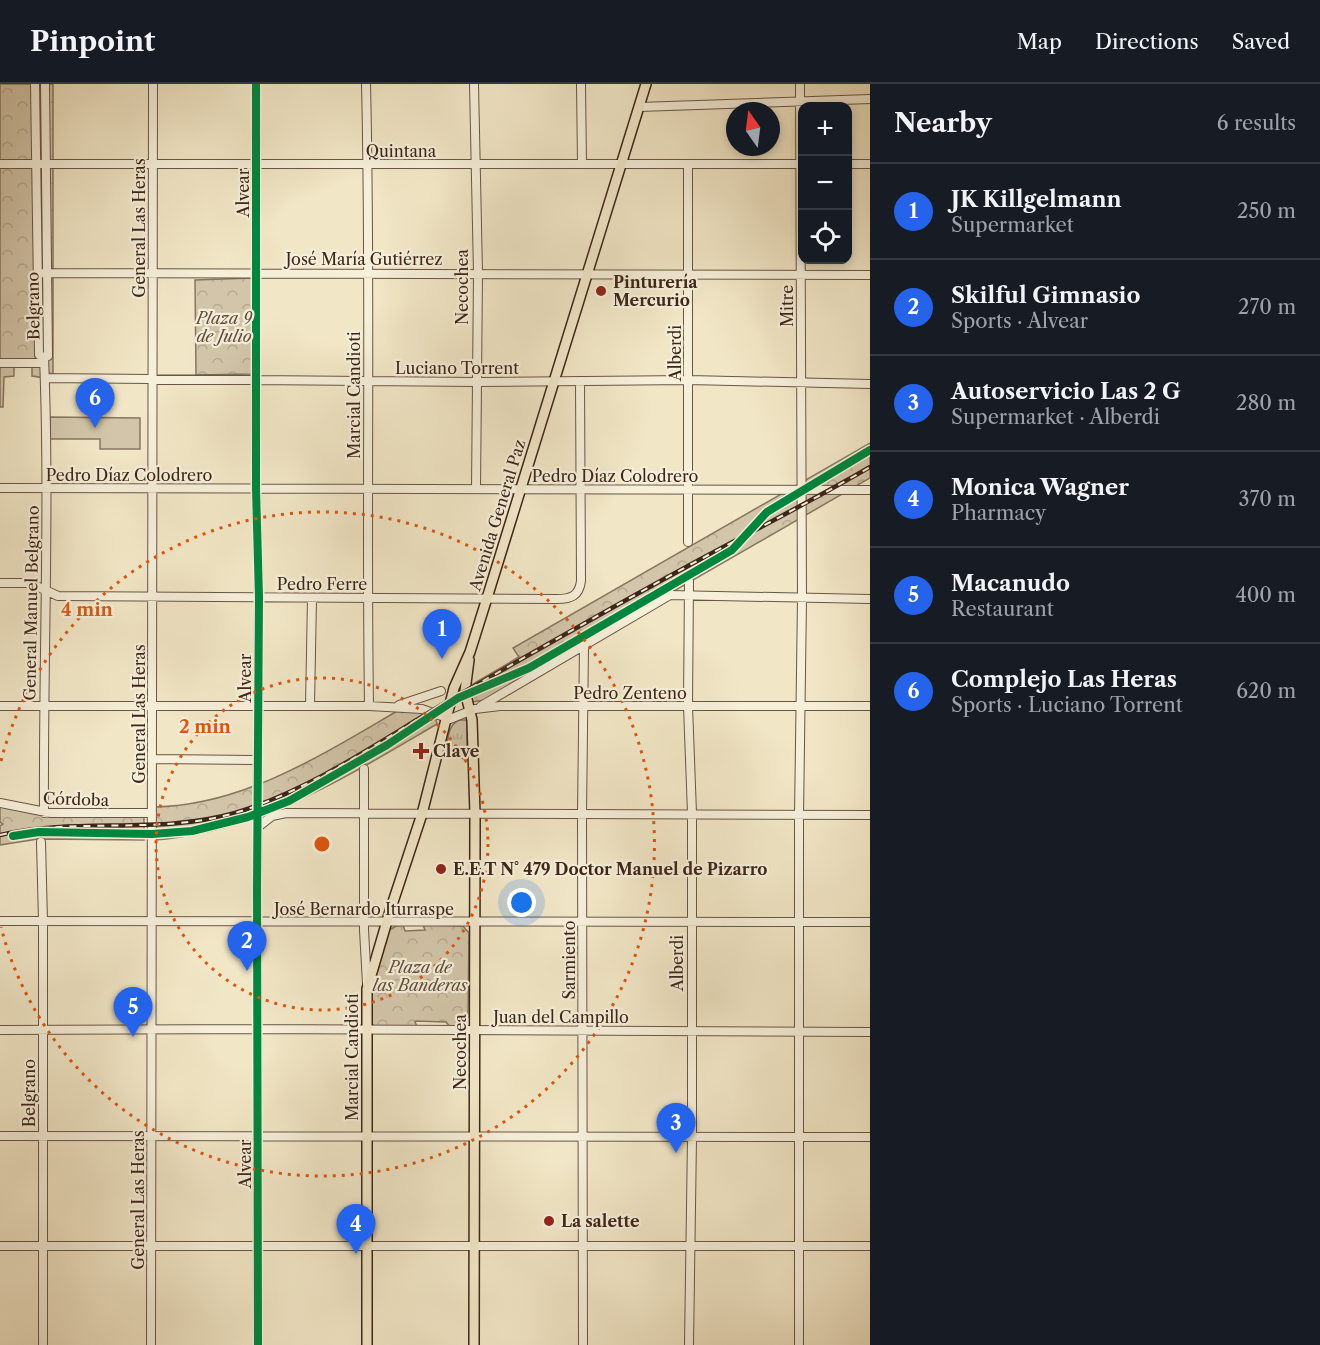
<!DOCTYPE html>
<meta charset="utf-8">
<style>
body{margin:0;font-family:"Libre Caslon Text",serif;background:#20242c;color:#f1f3f6}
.controls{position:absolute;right:18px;top:18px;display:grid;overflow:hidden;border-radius:12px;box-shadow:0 3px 9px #0003}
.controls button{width:54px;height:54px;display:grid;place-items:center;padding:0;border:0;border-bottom:2px solid #363941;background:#171b24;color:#f1f3f6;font:30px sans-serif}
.compass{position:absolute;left:726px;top:18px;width:54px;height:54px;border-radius:50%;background:#171b24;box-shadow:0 3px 9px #0003;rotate:346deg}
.you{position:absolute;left:522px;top:819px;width:21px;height:21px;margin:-15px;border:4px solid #fff;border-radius:50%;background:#1a73e8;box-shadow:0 0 0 9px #1a73e833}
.badge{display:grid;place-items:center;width:39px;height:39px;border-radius:50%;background:#2563eb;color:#fff;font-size:20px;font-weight:700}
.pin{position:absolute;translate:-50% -50px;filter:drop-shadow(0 2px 3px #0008)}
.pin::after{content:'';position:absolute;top:32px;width:21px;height:18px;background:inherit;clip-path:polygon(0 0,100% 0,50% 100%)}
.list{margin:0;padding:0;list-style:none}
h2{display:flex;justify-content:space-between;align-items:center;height:78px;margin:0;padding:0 24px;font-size:26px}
h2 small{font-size:20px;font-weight:400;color:#9ea1a6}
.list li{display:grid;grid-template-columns:39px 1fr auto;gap:18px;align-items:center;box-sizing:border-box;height:96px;padding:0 24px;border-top:2px solid #363941}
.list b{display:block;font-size:22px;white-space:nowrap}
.list p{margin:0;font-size:20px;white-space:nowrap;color:#9ea1a6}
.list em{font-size:20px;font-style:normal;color:#9ea1a6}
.icon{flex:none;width:33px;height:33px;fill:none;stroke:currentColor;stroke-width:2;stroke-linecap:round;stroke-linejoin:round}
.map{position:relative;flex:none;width:870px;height:1261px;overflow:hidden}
header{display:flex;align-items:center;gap:36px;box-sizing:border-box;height:84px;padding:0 30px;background:#171b24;border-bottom:2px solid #363941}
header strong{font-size:28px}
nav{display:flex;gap:33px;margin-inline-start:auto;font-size:21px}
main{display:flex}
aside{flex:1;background:#171b24}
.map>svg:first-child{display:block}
</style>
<header>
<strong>Pinpoint</strong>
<nav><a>Map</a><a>Directions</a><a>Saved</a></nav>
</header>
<main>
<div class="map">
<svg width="870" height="1261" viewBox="0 0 870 1261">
<defs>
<pattern id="grass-tufts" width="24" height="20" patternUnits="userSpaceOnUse" patternTransform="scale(1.5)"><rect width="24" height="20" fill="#d2c5a9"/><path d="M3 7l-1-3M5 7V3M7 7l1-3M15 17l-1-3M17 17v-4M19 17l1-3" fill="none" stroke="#b5a991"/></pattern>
<pattern id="park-crowns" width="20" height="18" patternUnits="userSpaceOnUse" patternTransform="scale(1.5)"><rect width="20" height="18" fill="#d2c5a9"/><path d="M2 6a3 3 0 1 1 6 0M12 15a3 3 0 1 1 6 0" fill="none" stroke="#b5a991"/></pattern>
</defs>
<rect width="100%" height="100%" fill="#f1e6c6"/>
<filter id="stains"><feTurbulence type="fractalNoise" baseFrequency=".00333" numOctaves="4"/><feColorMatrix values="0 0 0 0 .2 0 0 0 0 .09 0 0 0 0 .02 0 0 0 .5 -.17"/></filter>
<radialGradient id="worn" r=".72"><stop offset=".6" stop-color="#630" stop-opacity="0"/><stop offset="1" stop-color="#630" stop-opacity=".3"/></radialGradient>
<!-- grass -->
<path fill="url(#grass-tufts)" stroke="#887661" stroke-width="1.5" d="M460,636h6l1,3v37l-21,-7c2,-12 1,-29 14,-33z"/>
<!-- park -->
<path fill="url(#park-crowns)" stroke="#887661" stroke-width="1.5" d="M0,0h53v295l-21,-3v-10h-18v10l-10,1 -1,30h-3z
M252,194v96l-56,1 -1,-95z
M870,359v35l-385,222 -13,2 -1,-12 2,-6 46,-27 -6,-9z
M399,626l20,2 17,8 1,4c-89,52 -177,108 -283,116l1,-33c90,-2 168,-53 244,-97z
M0,721l51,11h93v24l-106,-1 -38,6v-19l3,-2 -3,-2z
M398,841h5l2,6 20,-1 -2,-5 40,1 6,7 -1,84 -10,11h-7l-5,-6 -30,-1 -1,1 3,6 -44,-1c-16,-25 5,-70 13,-96z"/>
<!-- garden -->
<path fill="#d2c5a9" stroke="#887661" stroke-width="1.5" d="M50,333l90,1v31h-40v-10h-50z"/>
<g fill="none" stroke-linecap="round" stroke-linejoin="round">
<defs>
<path id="minor" d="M35,0l4,271 5,2
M256,0v405l3,108 -2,292 1,456
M366,0c5,207 0,415 3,622
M474,0l4,189 -2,216
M581,0l1,80
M639,23l231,-8
M0,80h802
M688,80v378
M848,80h22
M39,189l831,2
M44,273c6,152 -1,304 0,456
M44,273l4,-1 -3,-272
M0,279h44
M45,294l432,4 212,-2 181,4
M0,404l870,2
M689,497l-1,125 4,107v325l-3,207
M0,499h30l28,13 499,3c14,0 22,-3 24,-18l-1,-200
M399,621l42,-14
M0,622h369l53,3 28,10 25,-10 25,-3h370
M310,622l2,-108
M481,622l189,-111 200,4
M152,675l106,1
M364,685v161l3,54
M0,719l51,10h101
M258,743l14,-11 14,-3 584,2
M41,758l2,79v424
M0,837l870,1
M0,946l258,-1 612,3
M0,1052l870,1
M0,1162h870
M151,1261l2,-1261
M583,1261l-1,-531 2,-168
M799,1261v-529l3,-217 -2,-515"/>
<path id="major" d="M469,576l-4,31 7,29 3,94 -1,531
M367,1261v-356l23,-78 32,-97 32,-126 16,-36 17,-54 159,-514"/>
</defs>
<!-- minor casing -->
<use href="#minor" stroke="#6a5644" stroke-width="10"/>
<!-- major casing -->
<use href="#major" stroke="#3d2619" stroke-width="12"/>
<!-- minor -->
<use href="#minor" stroke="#f6efda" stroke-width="8"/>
<!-- major -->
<use href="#major" stroke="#f1e6c6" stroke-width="9"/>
<defs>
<path id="rail" d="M0,751c77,-18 158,0 235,-22 85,-26 157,-81 234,-124 72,-41 145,-83 219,-123 61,-33 122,-64 182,-99"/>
</defs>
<!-- rail casing -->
<use href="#rail" stroke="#3d2619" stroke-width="4.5"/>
<!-- rail -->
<use href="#rail" stroke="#f6efda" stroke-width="2" stroke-dasharray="7" stroke-linecap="butt"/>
<defs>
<path id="cycleway" d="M256,0v405l3,108 -2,292 1,456
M13,752l26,-4 113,2 40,-3 56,-14 41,-16 98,-56 71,-47 71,-30 203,-118 35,-38 103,-62"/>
</defs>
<!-- cycleway casing -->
<use href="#cycleway" stroke="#f6efda" stroke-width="11"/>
<!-- cycleway -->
<use href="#cycleway" stroke="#00873e" stroke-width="8"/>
</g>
<!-- distance rings -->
<g fill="none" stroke="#df560d" stroke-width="3" stroke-dasharray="3 6">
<circle cx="322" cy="760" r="166"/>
<path d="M1 677A332 332 0 1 1 1 843"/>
</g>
<!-- markers -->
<g fill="#8f2418" stroke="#f6efda" stroke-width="2">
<circle cx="601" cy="207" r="6"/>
<path d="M418 658h6v6h6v6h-6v6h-6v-6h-6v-6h6z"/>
<circle cx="441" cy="785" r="6"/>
<circle cx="549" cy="1137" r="6"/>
</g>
<g text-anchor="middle" stroke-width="4.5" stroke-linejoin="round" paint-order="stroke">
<!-- street labels -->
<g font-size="16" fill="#3d2619" stroke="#f6efda">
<text x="401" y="73">Quintana</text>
<text transform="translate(243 109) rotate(-90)" y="6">Alvear</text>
<text transform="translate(139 144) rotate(-90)" y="6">General Las Heras</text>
<text x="364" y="181">José María Gutiérrez</text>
<text transform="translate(462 203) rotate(-90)" y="6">Necochea</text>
<text transform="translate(33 222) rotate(-91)" y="6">Belgrano</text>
<text transform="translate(787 222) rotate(-90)" y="6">Mitre</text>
<text transform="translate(675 269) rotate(-90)" y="6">Alberdi</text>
<text x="457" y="290">Luciano Torrent</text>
<text transform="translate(354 311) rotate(-90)" y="6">Marcial Candioti</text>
<text x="129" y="397">Pedro Díaz Colodrero</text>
<text x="615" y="398">Pedro Díaz Colodrero</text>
<text transform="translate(497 431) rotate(-73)" y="6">Avenida General Paz</text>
<text x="322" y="506">Pedro Ferre</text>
<text transform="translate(31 519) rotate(-89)" y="6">General Manuel Belgrano</text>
<text transform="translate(245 594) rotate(-90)" y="6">Alvear</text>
<text x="630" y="615">Pedro Zenteno</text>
<text transform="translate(139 630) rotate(-90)" y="6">General Las Heras</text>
<text transform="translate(76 715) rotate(2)" y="6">Córdoba</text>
<text x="364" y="831">José Bernardo Iturraspe</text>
<text transform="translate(569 876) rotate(-90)" y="6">Sarmiento</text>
<text transform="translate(677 879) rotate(-90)" y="6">Alberdi</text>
<text x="561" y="939">Juan del Campillo</text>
<text transform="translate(460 968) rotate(-90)" y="6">Necochea</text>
<text transform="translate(352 973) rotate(-90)" y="6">Marcial Candioti</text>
<text transform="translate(29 1009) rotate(-90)" y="6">Belgrano</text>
<text transform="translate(245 1080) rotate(-90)" y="6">Alvear</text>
<text transform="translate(138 1116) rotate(-90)" y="6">General Las Heras</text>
</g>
<!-- poi labels -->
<g font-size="16" font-weight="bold" fill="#3d2619" stroke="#f6efda" text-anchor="start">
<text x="613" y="204">Pinturería<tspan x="613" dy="18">Mercurio</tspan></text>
<text x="433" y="673">Clave</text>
<text x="453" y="791">E.E.T N° 479 Doctor Manuel de Pizarro</text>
<text x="561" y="1143">La salette</text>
</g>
<!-- park labels -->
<g font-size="16" font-style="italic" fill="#624e3d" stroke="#f6efda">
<text x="224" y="240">Plaza 9<tspan x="224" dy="18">de Julio</tspan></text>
<text x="420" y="889">Plaza de<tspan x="420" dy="18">las Banderas</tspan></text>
</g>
</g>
<circle cx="322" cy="760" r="9" fill="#df560d" stroke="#f6efda" stroke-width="3"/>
<g font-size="18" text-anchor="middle" font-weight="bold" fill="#df560d" stroke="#f6efda" stroke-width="4.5" stroke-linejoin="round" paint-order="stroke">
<text x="87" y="532">4 min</text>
<text x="205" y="649">2 min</text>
</g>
<rect width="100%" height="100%" filter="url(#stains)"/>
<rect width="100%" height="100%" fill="url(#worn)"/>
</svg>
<div class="controls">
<button>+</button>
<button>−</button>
<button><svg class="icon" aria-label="locate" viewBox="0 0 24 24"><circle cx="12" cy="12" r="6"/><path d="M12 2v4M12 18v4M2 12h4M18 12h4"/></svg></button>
</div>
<svg class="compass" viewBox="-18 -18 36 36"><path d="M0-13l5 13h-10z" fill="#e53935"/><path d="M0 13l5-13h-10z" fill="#9ea1a6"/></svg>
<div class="you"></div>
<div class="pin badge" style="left:442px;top:575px">1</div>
<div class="pin badge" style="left:247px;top:887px">2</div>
<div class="pin badge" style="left:676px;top:1069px">3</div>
<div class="pin badge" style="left:356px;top:1170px">4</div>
<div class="pin badge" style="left:133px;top:953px">5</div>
<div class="pin badge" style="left:95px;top:344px">6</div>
</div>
<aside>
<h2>Nearby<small>6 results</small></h2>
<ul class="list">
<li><span class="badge">1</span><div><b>JK Killgelmann</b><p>Supermarket</p></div><em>250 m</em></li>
<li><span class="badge">2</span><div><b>Skilful Gimnasio</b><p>Sports · Alvear</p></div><em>270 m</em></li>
<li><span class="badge">3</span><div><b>Autoservicio Las 2 G</b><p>Supermarket · Alberdi</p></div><em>280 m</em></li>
<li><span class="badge">4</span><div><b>Monica Wagner</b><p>Pharmacy</p></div><em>370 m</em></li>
<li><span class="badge">5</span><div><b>Macanudo</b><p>Restaurant</p></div><em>400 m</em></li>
<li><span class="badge">6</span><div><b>Complejo Las Heras</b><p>Sports · Luciano Torrent</p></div><em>620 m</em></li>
</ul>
</aside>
</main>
